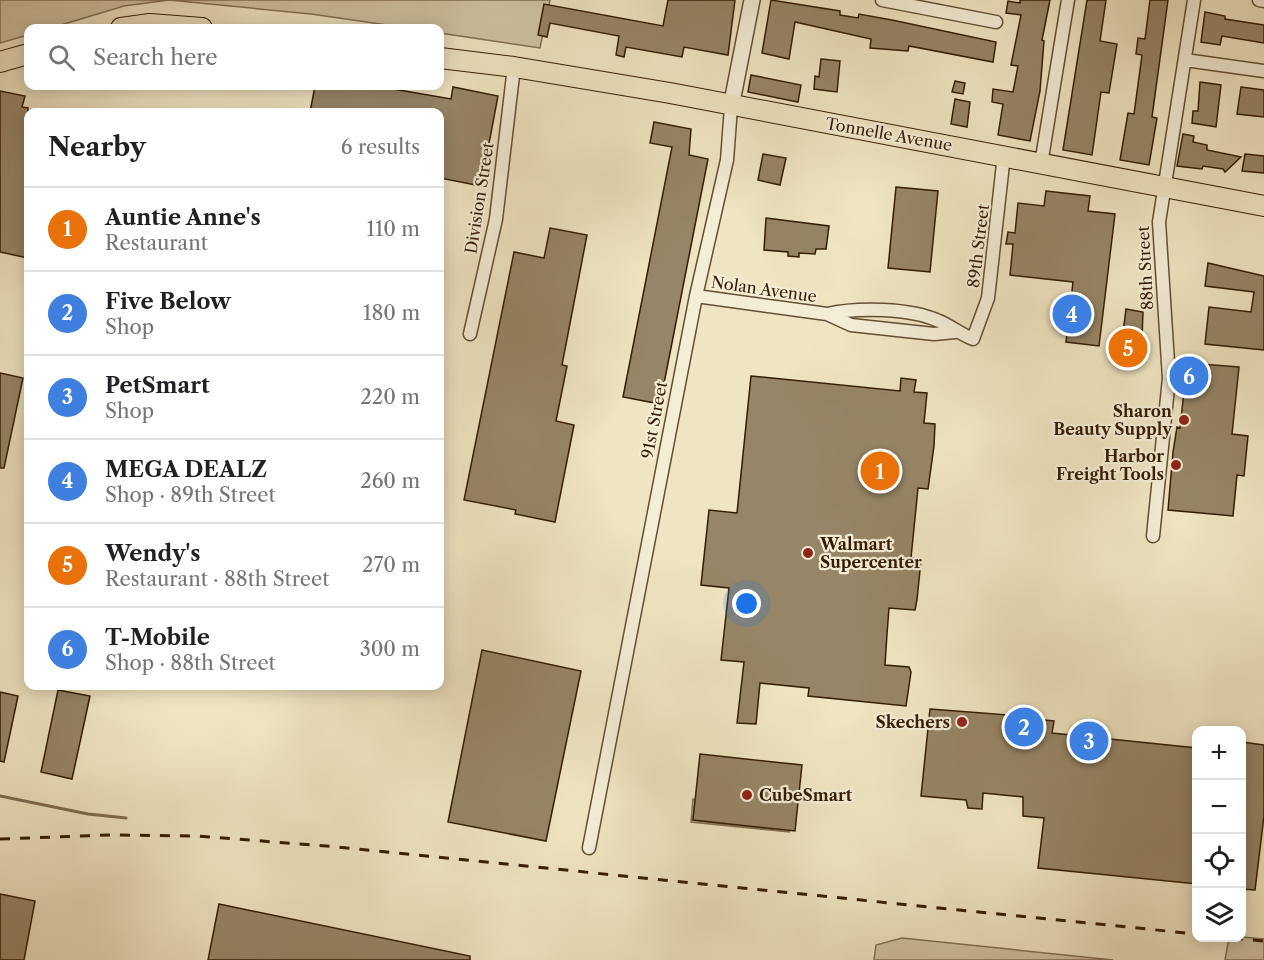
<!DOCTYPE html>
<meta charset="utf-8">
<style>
body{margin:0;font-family:"Libre Caslon Text",serif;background:#f2f2f2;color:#202124}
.controls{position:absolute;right:18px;bottom:18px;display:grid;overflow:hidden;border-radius:12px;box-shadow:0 3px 15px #0003}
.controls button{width:54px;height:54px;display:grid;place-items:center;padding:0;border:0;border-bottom:2px solid #e0e0e0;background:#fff;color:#202124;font:30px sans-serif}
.you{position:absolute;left:747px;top:604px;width:21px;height:21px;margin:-15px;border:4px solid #fff;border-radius:50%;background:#1a73e8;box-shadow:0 0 0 9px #1a73e833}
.badge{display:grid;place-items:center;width:39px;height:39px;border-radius:50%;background:#2563eb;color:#fff;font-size:20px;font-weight:700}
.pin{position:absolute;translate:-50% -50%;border:3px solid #fff;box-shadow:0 2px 6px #0006}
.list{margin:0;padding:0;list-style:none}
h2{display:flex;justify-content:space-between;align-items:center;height:78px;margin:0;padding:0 24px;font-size:26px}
h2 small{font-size:20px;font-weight:400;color:#757577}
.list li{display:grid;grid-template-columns:39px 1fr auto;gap:18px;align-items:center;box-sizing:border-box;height:84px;padding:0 24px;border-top:2px solid #e0e0e0}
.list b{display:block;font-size:22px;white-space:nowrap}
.list p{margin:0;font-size:20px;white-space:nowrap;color:#757577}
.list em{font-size:20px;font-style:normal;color:#757577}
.icon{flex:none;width:33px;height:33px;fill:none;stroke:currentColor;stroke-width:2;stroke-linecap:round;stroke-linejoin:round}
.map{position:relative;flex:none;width:1264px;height:960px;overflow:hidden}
.search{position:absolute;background:#fff;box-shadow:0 3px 15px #0003;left:24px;top:24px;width:420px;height:66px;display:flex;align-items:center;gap:15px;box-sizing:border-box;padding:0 21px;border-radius:12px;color:#757577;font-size:22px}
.panel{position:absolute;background:#fff;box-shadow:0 3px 15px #0003;left:24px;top:108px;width:420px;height:582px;border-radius:12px}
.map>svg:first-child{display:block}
</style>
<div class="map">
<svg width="1264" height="960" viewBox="0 0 1264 960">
<rect width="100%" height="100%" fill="#f0e5c2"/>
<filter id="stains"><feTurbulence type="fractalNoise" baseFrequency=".00333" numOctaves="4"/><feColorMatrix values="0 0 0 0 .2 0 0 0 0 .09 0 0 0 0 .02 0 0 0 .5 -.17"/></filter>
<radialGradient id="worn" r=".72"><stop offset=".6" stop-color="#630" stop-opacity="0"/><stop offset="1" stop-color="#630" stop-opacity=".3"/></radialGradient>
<!-- green -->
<path fill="#d0c3a2" stroke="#827052" stroke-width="1.5" d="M0,0h550l-10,48 -100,-15v-5h-32l-97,-14 -142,-14 -45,6 -73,22h-23v7l-28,8z
M693,799l2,1 -2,20 97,12 -99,-10z
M1242,937l22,2v21h-39l4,-22z
M902,938l211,22h-239l2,-15z"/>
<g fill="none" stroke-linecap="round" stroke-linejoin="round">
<!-- stream -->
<path stroke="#7e6c4f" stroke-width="3" d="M0,796l88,18 38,4"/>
</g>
<!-- building -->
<path fill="#968566" stroke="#341c03" stroke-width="1.5" d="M668,0h67l-7,55 -44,-8 -2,10 -56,-10 -2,10 -8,-2 3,-19 -69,-13 -3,14 -9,-2 6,-31 119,22z
M771,0l69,11v4l18,3 1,-4 33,6 104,22 -3,20 -84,-16 -1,5 -38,-3 1,-9 -76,-17 -6,37 -27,-6z
M1020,0h30l-8,40 2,1 -4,50 -10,50 -32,-6 5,-31 -11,-2 1,-13 20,3 5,-26 -7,-1 10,-50 -15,-2 2,-12 12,2z
M1087,0h19l-6,41 17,3 -8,49 -8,-1 -9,63 -29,-5z
M1150,0h18l-16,117 5,1 -8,47 -29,-5 8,-47 6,1 8,-59 -6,-1 2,-16 7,1z
M1205,12l20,4v3l39,6v18l-42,-7 -2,9 -19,-3z
M821,59l19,2 -3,31 -23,-3 1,-13 4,1z
M751,75l50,10 -3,17 -50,-10z
M955,81l10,2 -2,11 -11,-2z
M1200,82l21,3 -5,42 -24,-4 1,-12h5z
M315,86h61l75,13 2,-12 45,9 -17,90 -41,-8v-66h-130z
M1241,87l23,3v27l-27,-3z
M0,91l25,5 -3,11 6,1v150l-28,-6z
M955,99l15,3 -3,25 -16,-3z
M654,122l37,7 -2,26 19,4 -48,245 -37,-7 49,-250 -22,-4z
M1183,134l11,2 -1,6 14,3v5l34,7 -16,15 -2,-3 -20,-3 -1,3 -25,-3z
M763,154l23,4 -6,27 -22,-5z
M1245,154l19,2v17l-22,-2z
M896,187l42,4 -8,81 -42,-4z
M1046,191l44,5 -2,15 27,3 -16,132 -33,-4 7,-60 -63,-7 3,-31h-7l2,-12 7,1 3,-30 26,3z
M766,218l63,8 -3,23h-10l-1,5 -16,-1v4l-11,-1v-4l-24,-2z
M550,228l37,7 -25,130 5,1 -11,55 18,4 -19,97 -40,-8 1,-4 -52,-10 50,-248 30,6z
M1208,263l56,13v74l-59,-6 4,-37 42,5 3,-20 -49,-6z
M1126,309l17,3 -1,26 -5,5 -2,15 -15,-1z
M1187,363l52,4 -7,67 16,2 -4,40 -7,-1 -4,41 -65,-6 5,-58 4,-25 3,1z
M0,373l23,5 -19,90h-4z
M751,376l149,15 1,-13 15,2 -2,12 13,1 -3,30 11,1 -1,22 -6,43 -10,-1 -7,70 10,2 -4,40 -2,10 -26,-2 -2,26 -2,31 24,2 2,5 -5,34 -98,-10 1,-8 -49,-5 -4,41 -19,-1 7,-61 -23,-2 8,-72 -28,-3 8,-75 28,3z
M482,650l99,21 -35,170 -98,-19z
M58,690l32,6 -18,83 -31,-7z
M0,692l18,4 -14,66 -4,-1z
M930,709l103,8v2l21,2 -2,12 145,15v136l-159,-16 6,-50 -21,-2v-19l-40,-4 -1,16 -14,-1 -2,-8 -45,-4z
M1242,742l22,3v71l-9,74 -13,-1z
M700,754l102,11 -7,66 -102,-11z
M0,894l35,7 -11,59h-24z
M219,904l251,52v4h-262z"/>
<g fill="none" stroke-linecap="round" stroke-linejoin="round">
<defs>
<path id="minor" d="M882,0l114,22
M1259,0l5,1
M1185,60l79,11
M1041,164l27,-164
M696,296l131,18 24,11 83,9 21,-2
M827,314c31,-7 83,-6 112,7 12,5 21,13 34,18l15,-41 16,-143
M470,334l26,-115 18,-152
M1153,536l16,-158 -10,-156 35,-222
M589,848l107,-552 31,-136 4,-53"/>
<path id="tertiary" d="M731,107l21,-107"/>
<path id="primary" d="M121,28l29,-4 52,4
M440,58l74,9 156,26 594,113
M0,62l28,-8"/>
</defs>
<!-- minor casing -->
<use href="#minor" stroke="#634e33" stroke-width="15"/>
<!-- tertiary casing -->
<use href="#tertiary" stroke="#634e33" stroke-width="18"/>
<!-- primary casing -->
<use href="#primary" stroke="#341c03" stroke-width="22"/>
<!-- minor -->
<use href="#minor" stroke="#f5eed7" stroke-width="12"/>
<!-- tertiary -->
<use href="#tertiary" stroke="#f5eed7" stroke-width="15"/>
<!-- primary -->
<use href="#primary" stroke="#f0e5c2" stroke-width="20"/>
<!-- rail -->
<path stroke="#341c03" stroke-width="3" stroke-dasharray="10 10" stroke-linecap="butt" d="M0,839l109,-4 89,1 140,11 858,87
M1233,938l31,3"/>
</g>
<!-- markers -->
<g fill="#8f2418" stroke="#f5eed7" stroke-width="2">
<circle cx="1184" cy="420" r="6"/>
<circle cx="1176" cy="465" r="6"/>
<circle cx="808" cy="553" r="6"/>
<circle cx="962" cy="722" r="6"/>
<circle cx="747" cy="795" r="6"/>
</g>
<g text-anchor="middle" stroke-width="4.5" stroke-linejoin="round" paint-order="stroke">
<!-- street labels -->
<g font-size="16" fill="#341c03" stroke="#f5eed7">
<text transform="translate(889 134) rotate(10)" y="6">Tonnelle Avenue</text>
<text transform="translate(479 198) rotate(-81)" y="6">Division Street</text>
<text transform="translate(978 246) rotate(-83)" y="6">89th Street</text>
<text transform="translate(1145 268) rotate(-93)" y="6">88th Street</text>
<text transform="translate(764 289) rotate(8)" y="6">Nolan Avenue</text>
<text transform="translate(654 420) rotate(-79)" y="6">91st Street</text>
</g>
<!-- poi labels -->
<g font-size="16" font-weight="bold" fill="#341c03" stroke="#f5eed7" text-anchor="end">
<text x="1172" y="417">Sharon<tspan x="1172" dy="18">Beauty Supply</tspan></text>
<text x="1164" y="462">Harbor<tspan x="1164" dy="18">Freight Tools</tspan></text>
<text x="820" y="550" text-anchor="start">Walmart<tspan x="820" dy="18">Supercenter</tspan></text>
<text x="950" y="728">Skechers</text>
<text x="759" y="801" text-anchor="start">CubeSmart</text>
</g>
</g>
<rect width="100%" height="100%" filter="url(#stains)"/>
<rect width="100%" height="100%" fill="url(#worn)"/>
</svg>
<div class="controls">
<button>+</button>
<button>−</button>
<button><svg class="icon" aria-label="locate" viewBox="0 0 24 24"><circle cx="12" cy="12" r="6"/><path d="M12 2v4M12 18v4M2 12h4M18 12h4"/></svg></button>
<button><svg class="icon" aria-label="layers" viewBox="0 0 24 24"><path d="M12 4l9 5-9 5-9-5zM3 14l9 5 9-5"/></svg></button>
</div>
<div class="you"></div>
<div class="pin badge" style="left:880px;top:471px;background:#e8710a">1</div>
<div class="pin badge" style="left:1024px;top:727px;background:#3f7fe0">2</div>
<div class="pin badge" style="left:1089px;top:741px;background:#3f7fe0">3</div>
<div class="pin badge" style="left:1072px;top:314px;background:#3f7fe0">4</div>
<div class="pin badge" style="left:1128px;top:348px;background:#e8710a">5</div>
<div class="pin badge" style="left:1189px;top:376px;background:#3f7fe0">6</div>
<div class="search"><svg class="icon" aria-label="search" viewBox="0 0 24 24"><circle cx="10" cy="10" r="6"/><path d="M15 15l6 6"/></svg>Search here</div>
<section class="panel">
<h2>Nearby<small>6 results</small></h2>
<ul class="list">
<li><span class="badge" style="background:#e8710a">1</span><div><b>Auntie Anne's</b><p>Restaurant</p></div><em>110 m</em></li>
<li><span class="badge" style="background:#3f7fe0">2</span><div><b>Five Below</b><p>Shop</p></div><em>180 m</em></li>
<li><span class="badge" style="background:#3f7fe0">3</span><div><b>PetSmart</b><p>Shop</p></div><em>220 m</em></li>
<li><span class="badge" style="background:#3f7fe0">4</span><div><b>MEGA DEALZ</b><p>Shop · 89th Street</p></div><em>260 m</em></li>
<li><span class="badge" style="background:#e8710a">5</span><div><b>Wendy's</b><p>Restaurant · 88th Street</p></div><em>270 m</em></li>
<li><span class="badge" style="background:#3f7fe0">6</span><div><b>T-Mobile</b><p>Shop · 88th Street</p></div><em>300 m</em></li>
</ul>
</section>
</div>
